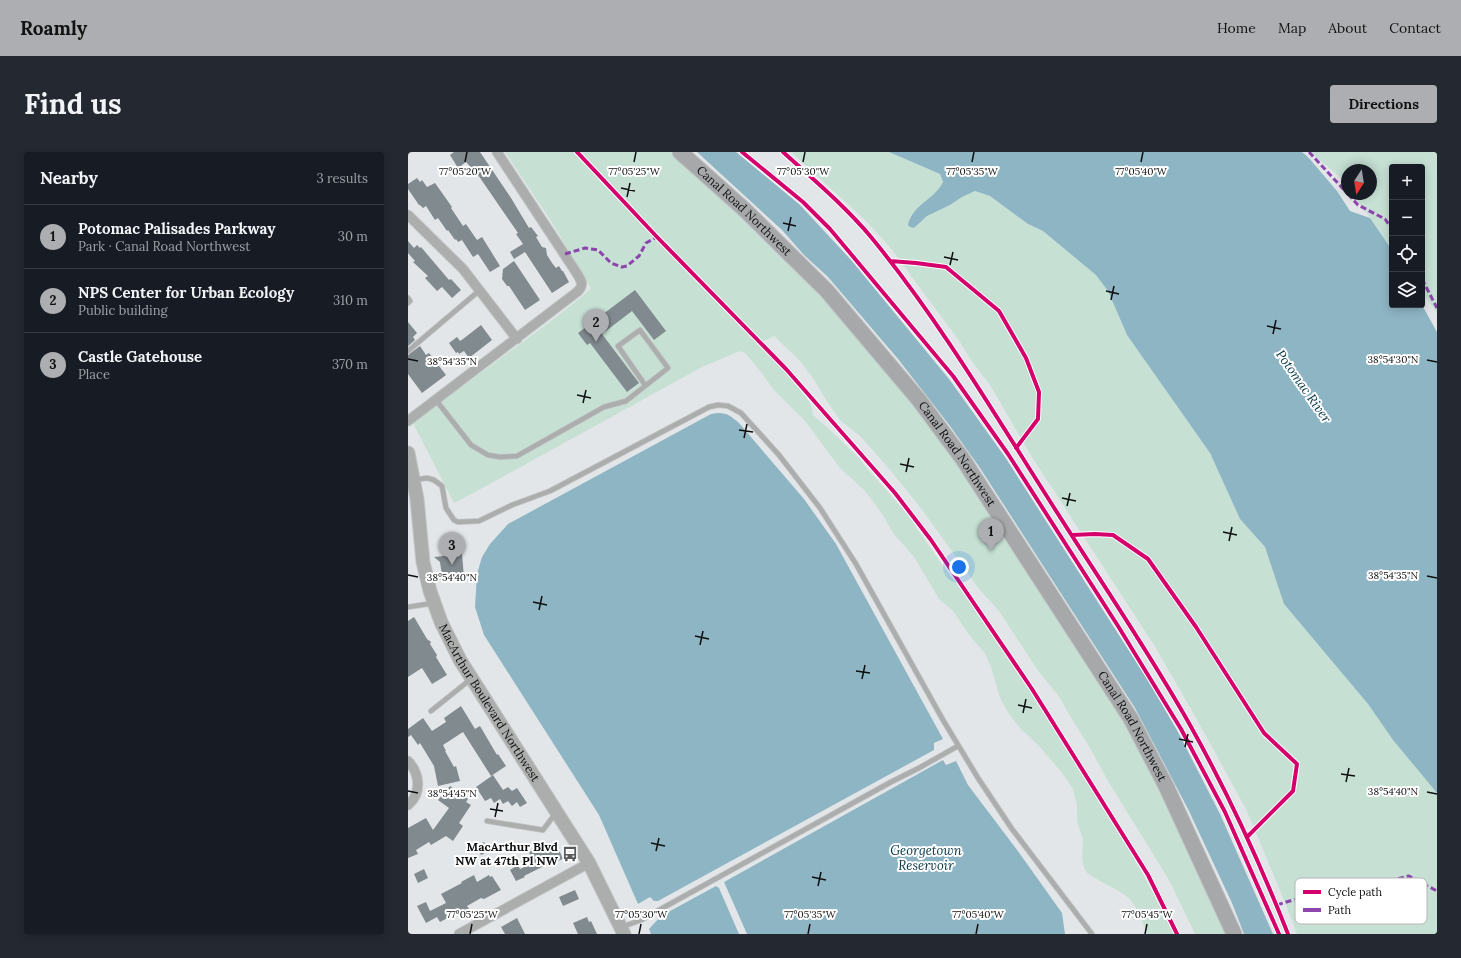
<!DOCTYPE html>
<meta charset="utf-8">
<style>
body{margin:0;font-family:Lora,serif;background:#242831;color:#f1f3f6}
.controls{position:absolute;right:12px;top:12px;display:grid;overflow:hidden;border-radius:4px;box-shadow:0 2px 10px #0003}
.controls button{width:36px;height:36px;display:grid;place-items:center;padding:0;border:0;border-bottom:1px solid #363941;background:#171b24;color:#f1f3f6;font:20px sans-serif}
.compass{position:absolute;left:933px;top:12px;width:36px;height:36px;border-radius:50%;background:#171b24;box-shadow:0 2px 10px #0003;rotate:192deg}
.you{position:absolute;left:551px;top:415px;width:14px;height:14px;margin:-10px;border:3px solid #fff;border-radius:50%;background:#1a73e8;box-shadow:0 0 0 6px #1a73e833}
.badge{display:grid;place-items:center;width:26px;height:26px;border-radius:50%;background:#adaeb1;color:#111;font-size:13px;font-weight:700}
.pin{position:absolute;translate:-50% -33px;filter:drop-shadow(0 1px 2px #0008)}
.pin::after{content:'';position:absolute;top:21px;width:14px;height:12px;background:inherit;clip-path:polygon(0 0,100% 0,50% 100%)}
.list{margin:0;padding:0;list-style:none}
h2{display:flex;justify-content:space-between;align-items:center;height:52px;margin:0;padding:0 16px;font-size:17px}
h2 small{font-size:13px;font-weight:400;color:#9ea1a6}
.list li{display:grid;grid-template-columns:26px 1fr auto;gap:12px;align-items:center;box-sizing:border-box;height:64px;padding:0 16px;border-top:1px solid #363941}
.list b{display:block;font-size:15px;white-space:nowrap}
.list p{margin:0;font-size:13px;white-space:nowrap;color:#9ea1a6}
.list em{font-size:13px;font-style:normal;color:#9ea1a6}
.icon{flex:none;width:22px;height:22px;fill:none;stroke:currentColor;stroke-width:2;stroke-linecap:round;stroke-linejoin:round}
.map{position:relative;flex:none;width:1029px;height:782px;overflow:hidden;border-radius:4px}
header{display:flex;align-items:center;gap:24px;box-sizing:border-box;height:56px;padding:0 20px;background:#adaeb1;color:#111}
header strong{font-size:19px}
nav{display:flex;gap:22px;margin-inline-start:auto;font-size:14px}
.intro{display:flex;align-items:center;justify-content:space-between;box-sizing:border-box;height:96px;padding:0 24px}
h1{margin:0;font-size:28px}
.button{padding:10px 18px;border-radius:4px;background:#adaeb1;color:#111;font-size:14px;font-weight:700}
main{display:flex;gap:24px;padding:0 24px}
aside{flex:1;background:#171b24;border-radius:4px;box-shadow:0 2px 10px #0003}
.map>svg:first-child{display:block}
</style>
<header>
<strong>Roamly</strong>
<nav><a>Home</a><a>Map</a><a>About</a><a>Contact</a></nav>
</header>
<div class="intro"><h1>Find us</h1><a class="button">Directions</a></div>
<main>
<aside>
<h2>Nearby<small>3 results</small></h2>
<ul class="list">
<li><span class="badge">1</span><div><b>Potomac Palisades Parkway</b><p>Park · Canal Road Northwest</p></div><em>30 m</em></li>
<li><span class="badge">2</span><div><b>NPS Center for Urban Ecology</b><p>Public building</p></div><em>310 m</em></li>
<li><span class="badge">3</span><div><b>Castle Gatehouse</b><p>Place</p></div><em>370 m</em></li>
</ul>
</aside>
<div class="map">
<svg width="1029" height="782" viewBox="0 0 1029 782">
<rect width="100%" height="100%" fill="#e3e6e8"/>
<!-- green -->
<path fill="#c6e0d4" d="M97,0h166l64,58 77,75 96,109 39,54 152,233 46,76 83,177h-33l-26,-54 -61,-99 -18,-33 -20,-32 -12,-21 -19,-23 -40,-61 -20,-22 -56,-78 -32,-40 -31,-35 -19,-15 -15,-21 -11,-19 -15,-20 -26,-25 -17,8c16,14 41,41 53,59 2,4 2,7 3,12l15,13 31,30 6,8 42,48 38,55 36,45 29,41 22,37 17,21 14,21 43,78 37,62 32,60h-28c-4,-11 -8,-23 -15,-32 -8,-11 -33,-20 -45,-29l-3,-5 -2,-11 1,-17 -6,-19v-15l-4,-17 -10,-15 -24,-28 -19,-18 -11,-14 -9,-16 -9,-31 -7,-15 -15,-17 -15,-23 -15,-13 -25,-42 -21,-24 -12,-21 -16,-21 -25,-23 -35,-47 -32,-32 -12,-17 -16,-19 -5,-2 -38,16 -214,118 -34,18 -41,-80 146,-108 32,-26 -40,-68z
M383,0h98l51,22 3,8c-7,15 -24,24 -34,36l5,10 13,-12 23,-11 12,-8 13,-6 15,5 38,28 15,7 53,43 12,17 19,44 83,118 30,66 25,28 19,57 84,100 25,36 44,53v141h-140l-11,-29 -40,-96 -50,-91 -42,-73 -124,-191 -40,-69 -19,-25 -11,-18 -71,-96 -24,-26z
M902,0h127v161l-15,-21v-125h-30v82l-39,-55h18v-24h-24v16l-6,-8z"/>
<!-- water -->
<path fill="#8eb5c4" d="M289,0h39l64,53 51,55 98,119 56,78 142,222 31,53 42,82 53,120h-29l-12,-31 -44,-94 -53,-101 -155,-240 -30,-42 -52,-67 -70,-82 -24,-22 -22,-25z
M481,0h413l6,5 29,34 13,20 20,7 22,32v55h30l15,27v461l-44,-53 -25,-36 -84,-100 -19,-57 -25,-28 -30,-66 -83,-118 -19,-44 -12,-16 -53,-44 -15,-7 -38,-28 -15,-5 -13,6 -12,8 -23,11 -13,12 -4,-1 -2,-2c3,-19 27,-26 35,-43l-3,-8z
M310,261c10,0 14,4 21,10l65,76 32,45 107,195 -9,4v7l-276,151h-4l-4,-4 -12,7 -39,-89 -115,-180 -9,-28 2,-33 5,-17 8,-13 18,-20 203,-110z
M535,608l3,5 10,-4 12,24 52,69 42,59 3,21h-318l-23,-52z
M308,734l3,2 20,46h-88l-2,-5 12,-13z"/>
<!-- building -->
<path fill="#818a8f" d="M46,0h26l31,46 18,30 2,-1 7,9 -2,1 6,10 4,1 1,7 5,8 4,5 3,-2 3,5h1l6,11 -17,11 -27,-41 -11,7 -4,-7 13,-8 -7,-10 2,-1 -42,-61h-1l-9,-10 -8,6 -8,-13z
M9,26l3,4 2,-2 5,7 8,-4 17,24 -1,1 12,18 3,-2 11,16 5,-3 18,29 -10,6 -12,-18 -5,3 -11,-17 -4,2 -2,-3 -1,1 -7,-10 -1,1 -9,-13 -3,2 -9,-14 -3,2 -3,-3h-1l-11,-16v-5z
M0,89l6,7 3,-3 3,3 1,-1 28,33 2,-1 10,11 -9,8 -10,-11 -5,4 -12,-13 3,-2 -15,-14 2,-1 -7,-8z
M106,109l26,39 -15,10 -16,-24h-2l-5,-7 1,-10z
M227,138l31,41 -12,9 -22,-29 -30,23 37,49 -12,9 -37,-49 -3,2 -9,-12z
M0,170l9,11 -4,4 2,3 -7,6z
M73,173l11,15 -23,18 -5,-7 -5,3 -1,-2 -2,1 -7,-10 8,-6 3,4 3,-2z
M12,194l6,9 3,-2 17,22 -24,18 -14,-19v-19z
M54,402l2,23 -26,3 4,-5 -2,-13 -6,-5z
M6,465l13,22 4,3 -1,2 7,11 -1,2 11,18 -15,9 -10,-16 -14,9v-56z
M53,554l14,23 5,-3 17,29 1,-1 8,12 -15,10 -28,-44 -20,13 3,6h-1l9,16 2,-1 4,15 -22,5 -4,-20 -14,-23 -2,2 -7,-10 -3,2v-8l15,-11 9,13 14,-9 -2,-4z
M85,623l10,15 5,-3 4,4 5,-3 10,15 -7,4 -3,-5 -5,4 -4,-5 -5,3 -3,-5 -6,4 -3,-5 -6,3 -9,-14z
M42,634l18,13 -2,3 5,3 -12,18 4,3 -10,15 -7,-5 -15,9 -2,-3 -13,8 2,4 -10,4v-30l18,-10 7,12 16,-22 -11,-8z
M76,690l5,9 -8,4 -5,-9z
M136,693l3,7 7,-3 1,2 4,-1 4,9 -19,7 -20,10 1,1 -9,4 -6,-11 8,-5 2,4 13,-6 -4,-11z
M16,717l4,9 -10,5 -4,-9z
M66,723l3,7 12,-7 1,2 2,-1 9,14 -17,9 -3,-1 -14,8 2,3 -9,5 -1,-2 -19,10 -3,-5 -11,6 -9,-17 9,-4 4,9 16,-8 -5,-9 21,-11 -1,-1z
M167,738l4,9 -16,7 -4,-9z
M179,765l2,5 2,-1 6,13h-19l-5,-11z
M109,766l8,16h-20l-4,-7z"/>
<g fill="none" stroke-linecap="round" stroke-linejoin="round">
<defs>
<path id="service" d="M0,146l2,3 -2,2
M0,199l72,-61
M28,248l35,45 17,10 12,2 17,-1 87,-49 22,-6 42,-33 -28,-38 -22,16 27,39
M6,328l13,-2 7,2 8,6 4,22 8,12 4,2 21,-1 33,-16 38,-14 159,-84 9,-2 10,1 13,7 38,42 41,53 36,56 87,156 35,58 34,51 80,105
M0,455l26,-4
M23,559l40,-32
M79,669l56,9 12,-16
M214,775l19,-7 250,-138 28,-14 39,-22"/>
<path id="minor" d="M0,63l55,54 54,70
M0,269l169,-129c8,-7 4,-12 -1,-20l-79,-120
M0,609c12,13 14,32 0,44
M51,782l130,-71"/>
<g id="secondary">
<path id="s1" d="M0,301l9,46 6,63 7,29 11,31 19,38 129,203 35,71"/>
</g>
<g id="trunk">
<path id="s2" d="M272,0l65,58 82,81 92,109 43,58 169,261 35,67 68,148"/>
</g>
</defs>
<!-- service casing -->
<use href="#service" stroke="#c2c4c5" stroke-width="6"/>
<!-- minor casing -->
<use href="#minor" stroke="#c2c4c5" stroke-width="11"/>
<!-- secondary casing -->
<use href="#secondary" stroke="#c2c4c5" stroke-width="15"/>
<!-- trunk casing -->
<use href="#trunk" stroke="#c2c4c5" stroke-width="17"/>
<!-- service -->
<use href="#service" stroke="#acadad" stroke-width="4.5"/>
<!-- minor -->
<use href="#minor" stroke="#acadad" stroke-width="9"/>
<!-- secondary -->
<use href="#secondary" stroke="#acadad" stroke-width="13"/>
<!-- trunk -->
<use href="#trunk" stroke="#a7a8aa" stroke-width="15"/>
<!-- quiet -->
<path stroke="#8e44ad" stroke-width="3" stroke-dasharray="6 3" stroke-linecap="butt" d="M901,0l38,41
M940,42l10,11 27,14 7,10
M157,102l20,-6 13,2 13,13 11,4 5,-1 12,-10 7,-13 11,-6
M1014,127l15,29
M869,753l19,-6 19,-4 30,-15h47l17,-4 28,15"/>
<defs>
<path id="cycleway" d="M169,0l80,85 129,132 109,124 36,47 101,149 116,186 29,59
M334,0l61,50 27,27 123,147 55,78 110,172 63,103 44,83 54,122
M375,0c30,27 62,54 88,85 69,84 124,178 182,269 46,73 95,144 137,219 38,68 70,138 98,209
M482,109l26,2 30,4 53,44 27,47 13,34 -1,27 -22,29
M664,383l23,-1 18,1 35,24 48,68 68,106 33,31 -4,27 -46,46"/>
</defs>
<!-- cycleway casing -->
<use href="#cycleway" stroke="#fff" stroke-width="6"/>
<!-- cycleway -->
<use href="#cycleway" stroke="#d6006c" stroke-width="4"/>
</g>
<!-- ticks -->
<path fill="none" stroke="#0e0f10" stroke-width="1.5" d="M57,10l2,-10M226,10l2,-10M395,10l2,-10M564,10l2,-10M733,10l2,-10M213,36l14,3M219,45l3,-14M375,71l13,3M380,79l3,-14M536,105l14,3M542,113l3,-13M698,139l13,3M703,148l3,-14M859,174l14,3M865,182l3,-14M0,207l10,2M1019,208l10,2M169,243l14,3M175,251l3,-13M331,278l14,2M336,286l3,-14M492,312l14,3M498,320l3,-14M654,346l14,3M659,354l3,-13M815,380l14,3M821,389l3,-14M0,423l10,2M1019,424l10,2M125,450l14,3M131,458l3,-14M287,484l14,3M292,493l3,-14M448,519l14,2M454,527l3,-14M610,553l14,3M615,561l3,-14M771,587l14,3M777,595l3,-13M933,622l14,2M938,630l3,-14M0,639l10,2M1019,640l10,2M82,657l13,2M87,665l3,-14M243,691l14,3M248,699l3,-13M404,725l14,3M410,734l3,-14M62,782l2,-10M231,782l2,-10M400,782l2,-10M568,782l2,-10M737,782l2,-10"/>
<!-- icons -->
<defs>
<symbol id="bus-bare" viewBox="-9 -9 18 18"><path d="M-5-6H5V4H4V6H2V4H-2V6H-4V4H-5ZM-3.5-4V0h7V-4ZM-3.5 1.2v1.5H-2V1.2ZM2 1.2v1.5H3.5V1.2Z" fill="#595a5c" stroke="#fff" stroke-width="2.5" paint-order="stroke"/></symbol>
</defs>
<g fill-rule="evenodd">
<use href="#bus-bare" x="151" y="691" width="22" height="22"/>
</g>
<g text-anchor="middle" stroke-width="4" stroke-linejoin="round" paint-order="stroke">
<!-- street labels -->
<g font-size="12" fill="#0e0f10" stroke="#fff">
<text dy="4" stroke="none"><textPath href="#s2" startOffset="87">Canal Road Northwest</textPath></text>
<text dy="4" stroke="none"><textPath href="#s2" startOffset="411">Canal Road Northwest</textPath></text>
<text dy="4" stroke="none"><textPath href="#s1" startOffset="267">MacArthur Boulevard Northwest</textPath></text>
<text dy="4" stroke="none"><textPath href="#s2" startOffset="735">Canal Road Northwest</textPath></text>
</g>
<!-- poi labels -->
<g font-size="12" font-weight="bold" fill="#0e0f10" stroke="#fff" text-anchor="end">
<text x="150" y="699">MacArthur Blvd<tspan x="150" dy="14">NW at 47th Pl NW</tspan></text>
</g>
<!-- water labels -->
<g font-size="13" font-style="italic" fill="#033746" stroke="#fff">
<text transform="translate(896 234) rotate(55)" y="5">Potomac River</text>
<text x="518" y="703">Georgetown<tspan x="518" dy="15">Reservoir</tspan></text>
</g>
</g>
<!-- legend -->
<rect x="887" y="726" width="132" height="46" rx="6" fill="#fff" stroke="#b7b7b7" stroke-width="1"/>
<rect x="895" y="738" width="18" height="4" fill="#d6006c"/>
<rect x="895" y="756" width="18" height="4" fill="#8e44ad"/>
<g font-size="11" fill="#0e0f10">
<text x="920" y="744">Cycle path</text>
<text x="920" y="762">Path</text>
</g>
<g font-size="10" text-anchor="middle" fill="#0e0f10" stroke="#fff" stroke-width="4" stroke-linejoin="round" paint-order="stroke">
<text x="57" y="23">77°05'20"W</text>
<text x="226" y="23">77°05'25"W</text>
<text x="395" y="23">77°05'30"W</text>
<text x="564" y="23">77°05'35"W</text>
<text x="733" y="23">77°05'40"W</text>
<text x="985" y="211">38°54'30"N</text>
<text x="44" y="213">38°54'35"N</text>
<text x="985" y="427">38°54'35"N</text>
<text x="44" y="429">38°54'40"N</text>
<text x="985" y="643">38°54'40"N</text>
<text x="44" y="645">38°54'45"N</text>
<text x="64" y="766">77°05'25"W</text>
<text x="233" y="766">77°05'30"W</text>
<text x="402" y="766">77°05'35"W</text>
<text x="570" y="766">77°05'40"W</text>
<text x="739" y="766">77°05'45"W</text>
</g>
</svg>
<div class="controls">
<button>+</button>
<button>−</button>
<button><svg class="icon" aria-label="locate" viewBox="0 0 24 24"><circle cx="12" cy="12" r="6"/><path d="M12 2v4M12 18v4M2 12h4M18 12h4"/></svg></button>
<button><svg class="icon" aria-label="layers" viewBox="0 0 24 24"><path d="M12 4l9 5-9 5-9-5zM3 14l9 5 9-5"/></svg></button>
</div>
<svg class="compass" viewBox="-18 -18 36 36"><path d="M0-13l5 13h-10z" fill="#e53935"/><path d="M0 13l5-13h-10z" fill="#9ea1a6"/></svg>
<div class="you"></div>
<div class="pin badge" style="left:583px;top:399px">1</div>
<div class="pin badge" style="left:188px;top:190px">2</div>
<div class="pin badge" style="left:44px;top:413px">3</div>
</div>
</main>
